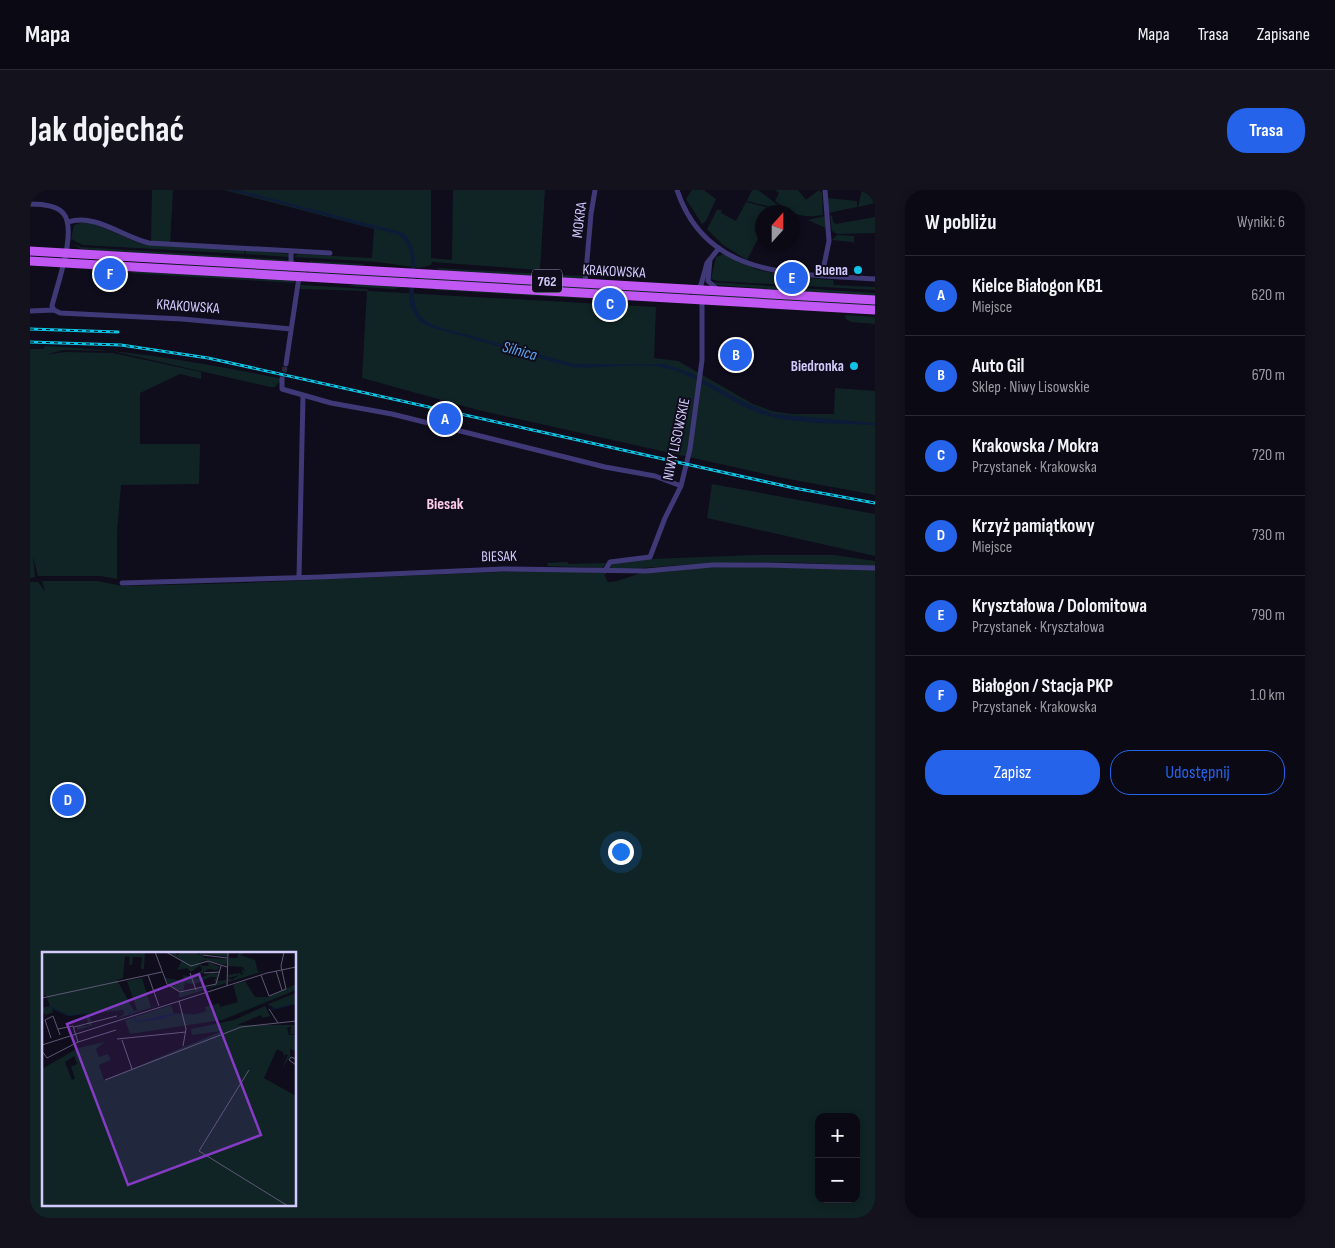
<!DOCTYPE html>
<html lang="pl">
<meta charset="utf-8">
<style>
body{margin:0;font-family:"Sofia Sans Condensed",sans-serif;background:#14121d;color:#f1f3f6}
.controls{position:absolute;right:15px;bottom:15px;display:grid;overflow:hidden;border-radius:10px;box-shadow:0 2px 8px #0003}
.controls button{width:45px;height:45px;display:grid;place-items:center;padding:0;border:0;border-bottom:1px solid #2b2a34;background:#0b0914;color:#f1f3f6;font:25px sans-serif}
.compass{position:absolute;left:725px;top:15px;width:45px;height:45px;border-radius:50%;background:#0b0914;box-shadow:0 2px 8px #0003;rotate:21deg}
.you{position:absolute;left:590px;top:661px;width:18px;height:18px;margin:-12px;border:4px solid #fff;border-radius:50%;background:#1a73e8;box-shadow:0 0 0 8px #1a73e833}
.badge{display:grid;place-items:center;width:32px;height:32px;border-radius:50%;background:#2563eb;color:#fff;font-size:16px;font-weight:700}
.pin{position:absolute;translate:-50% -50%;border:2px solid #fff;box-shadow:0 1px 5px #0006}
.list{margin:0;padding:0;list-style:none}
h2{display:flex;justify-content:space-between;align-items:center;height:65px;margin:0;padding:0 20px;font-size:21px}
h2 small{font-size:16px;font-weight:400;color:#9a9aa0}
.list li{display:grid;grid-template-columns:32px 1fr auto;gap:15px;align-items:center;box-sizing:border-box;height:80px;padding:0 20px;border-top:1px solid #2b2a34}
.list b{display:block;font-size:19px;white-space:nowrap}
.list p{margin:0;font-size:16px;white-space:nowrap;color:#9a9aa0}
.list em{font-size:16px;font-style:normal;color:#9a9aa0}
.actions{display:flex;gap:10px;padding:15px 20px}
.actions a{flex:1;padding:11px 0;border:1px solid #2563eb;border-radius:20px;text-align:center;font-size:18px;color:#2563eb}
.actions .main{background:#2563eb;color:#fff}
.map{position:relative;flex:none;width:845px;height:1028px;overflow:hidden;border-radius:20px}
header{display:flex;align-items:center;gap:30px;box-sizing:border-box;height:70px;padding:0 25px;background:#0b0914;border-bottom:1px solid #2b2a34}
header strong{font-size:24px}
nav{display:flex;gap:28px;margin-inline-start:auto;font-size:18px}
.intro{display:flex;align-items:center;justify-content:space-between;box-sizing:border-box;height:120px;padding:0 30px}
h1{margin:0;font-size:35px}
.button{padding:12px 22px;border-radius:20px;background:#2563eb;color:#fff;font-size:18px;font-weight:700}
main{display:flex;gap:30px;padding:0 30px}
aside{flex:1;background:#0b0914;border-radius:20px;box-shadow:0 2px 8px #0003}
.map>svg:first-child{display:block}
</style>
<header>
<strong>Mapa</strong>
<nav><a>Mapa</a><a>Trasa</a><a>Zapisane</a></nav>
</header>
<div class="intro"><h1>Jak dojechać</h1><a class="button">Trasa</a></div>
<main>
<div class="map">
<svg width="845" height="1028" viewBox="0 0 845 1028">
<rect width="100%" height="100%" fill="#0f0c1b"/>
<!-- green -->
<path fill="#102425" fill-rule="evenodd" d="M122,0h21l-3,53 -19,-1z
M194,0h207v68l21,2 1,-70h92l-5,80 -108,-8 -1,3 -11,3 -42,-6 -84,-5 4,-3 74,4 2,-29z
M662,0h12l12,9 -10,22 -4,3 -16,-25z
M722,0h6l28,21 -39,-10z
M745,0h23l8,10 13,-10 3,3 1,22c-22,4 -30,-1 -48,-14l4,-8z
M832,0l13,2v11l-17,4z
M797,8l30,3v6l-29,6z
M716,12l39,10h-23v19l-15,29 -24,-15 -16,-16 10,-19h5l-1,3 15,8z
M802,25l1,7 3,2 39,-7v16l-38,1 -5,-3 -2,-14z
M795,26l1,12 -18,-8z
M57,31l55,23 102,6v4l-161,-9 -12,-6 3,-14z
M807,45l17,1v9l-1,-3 -21,-2z
M42,54l9,3 208,13 -2,2 -132,-6 -74,-7z
M216,60l42,4 1,3 -44,-3z
M694,64l34,16 27,5 5,4 4,-2 39,3 1,5 41,2v3l-158,-9 -6,-2 5,-22z
M280,71l53,3 1,1 -54,-1z
M98,72l178,9v3z
M405,78l149,8 -1,3 -139,-7z
M113,81l150,9 2,3 -167,-10z
M279,81l97,5v4l-97,-6z
M389,87l270,16v3l-270,-16z
M681,92l164,11v4l-159,-12z
M327,94l48,3 -12,2 -45,-3z
M270,95l67,4 1,2 288,16 -2,51 24,3 75,43 19,7 19,3h43l1,-26 40,3v104l-97,-18 -300,-67 -116,-32 5,-87 -66,-2z
M407,98l139,8 18,3 -160,-9z
M663,102l182,11v4l-183,-11z
M815,125l30,2v7l-24,-2 -5,-3z
M15,156c84,4 155,16 237,33l-7,8h-5l-158,-36 -49,-1 -18,5 19,-3 49,1 88,19v7l-21,-5 -40,19v51h60l-1,40 -78,1 -4,47v47l-17,-3h-62l-5,-19 2,20 -5,1v-229h14z
M682,294l163,30v42l-168,-38z
M724,365h80l41,6v6c-58,-5 -117,-6 -175,-3 -30,1 -58,5 -88,5l-2,-3 2,-3 37,-4z
M537,372l2,2 38,-1 -5,5 -55,-2 1,-3z
M752,377l93,3v648h-845v-636h8l7,9 -3,-10h55l26,5 119,-3 301,-13 60,2 5,10c13,0 25,-8 38,-10 45,-6 91,-5 136,-5zM14,763h251v251h-251zM789,927h37v82h-37z"/>
<!-- water -->
<path fill="#0d1b39" d="M199,0h10l165,43c28,32 -11,76 31,93l139,38h91l26,9 53,29 29,12 102,9v2c-35,-2 -80,0 -113,-11 -33,-11 -59,-35 -92,-45 -31,-9 -67,1 -99,-2l-144,-41c-39,-24 3,-64 -28,-91z"/>
<g fill="none" stroke-linecap="round" stroke-linejoin="round">
<!-- minor-tunnel -->
<path stroke="#2c283d" stroke-width="5" stroke-dasharray="5 2.5" stroke-linecap="butt" d="M252,189l4,-15"/>
<!-- minor -->
<path stroke="#3f3a77" stroke-width="5" d="M647,0c30,91 121,83 198,89
M0,14c10,0 26,1 33,9 15,16 -6,72 -11,93l2,4
M38,32c27,-9 55,15 81,21l181,10
M680,70l-2,21 9,8
M261,77v-16
M792,85l7,-34 -4,-51
M555,93l6,-69 4,-24
M666,100l5,-5 6,-22 12,-15
M0,121l24,-1 6,3 122,6 109,10
M256,174l13,-87
M252,189v10l49,14 61,11 213,53 50,9 26,10
M575,381l5,-9 40,-5 15,-39 16,-32 9,-37 12,-89v-60
M269,388l4,-182
M92,393l199,-6 182,-8 143,2 66,-6h55l108,3"/>
<!-- primary -->
<path stroke="#c258f4" stroke-width="9" d="M0,61l845,49
M0,71l845,49"/>
<defs>
<path id="rail" d="M0,139l88,3
M0,152l91,3 87,13 586,130 81,15"/>
</defs>
<!-- rail casing -->
<use href="#rail" stroke="#0ec3e3" stroke-width="3"/>
<!-- rail -->
<use href="#rail" stroke="#0f0c1b" stroke-width="1" stroke-dasharray="4" stroke-linecap="butt"/>
</g>
<!-- markers -->
<g fill="#0ec3e3" stroke="#0f0c1b" stroke-width="2">
<circle cx="828" cy="80" r="5"/>
<circle cx="824" cy="176" r="5"/>
</g>
<g text-anchor="middle" stroke-width="4" stroke-linejoin="round" paint-order="stroke">
<!-- shield labels -->
<rect fill="#0f0c1b" stroke="#9891b8" stroke-width="1" x="502" y="79.5" width="30" height="23" rx="4"/>
<g font-size="14" font-weight="bold" fill="#d2cafc">
<text x="517" y="96">762</text>
</g>
<!-- street labels -->
<g font-size="15" fill="#d2cafc" stroke="#0f0c1b">
<text transform="translate(549 30) rotate(-83)" y="5">MOKRA</text>
<text transform="translate(584 81) rotate(3)" y="5">KRAKOWSKA</text>
<text transform="translate(158 116) rotate(4)" y="5">KRAKOWSKA</text>
<text transform="translate(646 249) rotate(-78)" y="5">NIWY LISOWSKIE</text>
<text transform="translate(469 366) rotate(-1)" y="5">BIESAK</text>
</g>
<!-- poi labels -->
<g font-size="15" font-weight="bold" fill="#d2cafc" stroke="#0f0c1b" text-anchor="end">
<text x="818" y="85">Buena</text>
<text x="814" y="181">Biedronka</text>
</g>
<!-- water labels -->
<g font-size="16" font-style="italic" fill="#5ea8f5" stroke="#0f0c1b">
<text transform="translate(490 160) rotate(15)" y="6">Silnica</text>
</g>
<!-- neighbourhood labels -->
<g font-size="16" font-weight="bold" fill="#fccce8" stroke="#0f0c1b">
<text x="415" y="319">Biesak</text>
</g>
</g>
<!-- overview -->
<g transform="translate(12 762)">
<rect width="254" height="254" fill="#0f0c1b"/>
<path d="M0,0h103l-1,17h-3l1,-12h-9l-1,8h-3l1,-8 -5,-1 -2,22 -6,2 17,31 3,-1 -10,-29 15,-3 9,29 8,-2 -46,15 11,-6 -1,-4 -34,4 3,11 19,-5 -34,10v-4h12l-4,-12 -17,2 -16,-7 1,3 -7,3 -4,-4v-3l8,-2 -4,-11 -4,1zM125,0h8l2,4 4,-4h18l-2,2 2,1 2,-3h27l-1,5 -25,-4 2,5 23,1v4l-1,2 -20,-5 -7,2 3,4h7l-1,-3h-6l6,-1 12,5 -3,3 -9,-1 -14,11 18,-7 6,1v7l8,-1v3l-47,15v-5l31,-6 8,-4h-2l-2,-3 3,-3h-7l-15,7 -3,-6 10,-8 -2,-5 -9,7 -4,-4 -10,2 5,-10zM194,0l1,6 2,-6 6,1 -5,2 15,5 3,12 6,-1 -35,11 -2,-4 5,2 7,-5 -10,3 -2,-3 13,-2 -1,-5 2,7 3,-2h-2v-4l3,3 -2,-5 -15,-1 1,-8h8zM141,23l8,2 3,7 -9,-1 -2,9 -13,-5 -5,-9 19,3zM203,29l10,16h13l28,-13v6l-74,30 -92,14 -5,-14 46,-15 3,8 22,1 10,-3 -1,-4 14,-4 1,4 18,-5 -5,-17zM254,41v11l-21,5 -7,-5zM223,54l5,10 -7,2 -2,-3 -24,10h58l-1,9h-4l1,-8 -4,2 2,7h7v16l-6,-2v7l-9,15 7,-16 -3,-1v4l-2,-6 -6,-3 -13,29 32,18v110h-254v-137l36,-21 39,-9 -12,3 -9,7 3,8 9,-3 3,6 -12,5 5,15 -14,6 132,-55 -30,4 -1,-6 43,-9zM32,104l3,8 -6,3 4,11 -3,2 -7,-18z" fill="#102425" fill-rule="evenodd"/>
<path d="M216,45l-60,18h-5l-16,-1 -15,5 -25,3 -4,-3 -6,-10 -57,7 -5,-2 -14,-6 -9,1 10,-2 18,8 57,-6 11,12 38,-8 21,2 61,-18 6,1 8,11 20,-5h4l-24,6 -9,-12z" fill="#0d1b39"/>
<path fill="none" stroke="#5d5875" stroke-width="1" d="M113,0l12,32 13,8 36,-8 5,-18M124,0l25,14 17,-5 19,6M161,3l24,3M234,19l6,19M148,21l6,17M162,21l16,-1M106,23l11,31M219,23l8,21 17,-7 -5,-23 3,-14M185,34l1,-34M0,46l120,-26M137,49l7,28 -3,17M227,57l9,14M32,75l43,-11M16,77l15,-3 5,16M9,86l-6,-18 8,-4 7,19M75,87l69,-7M80,88l10,29M0,93l225,-72 29,-6M0,99l5,7 31,-16 38,-12M254,107l-5,-2 -2,3 7,5M207,118l-50,81 89,55M63,128l136,-53 55,-6"/>
<path fill="#843cc5" fill-opacity="0.15" stroke="#843cc5" stroke-width="2.5" d="M157,22l62,161 -133,50 -61,-161z"/>
<rect width="254" height="254" fill="none" stroke="#d2cafc" stroke-width="2.5"/>
</g>
</svg>
<div class="controls">
<button>+</button>
<button>−</button>
</div>
<svg class="compass" viewBox="-18 -18 36 36"><path d="M0-13l5 13h-10z" fill="#e53935"/><path d="M0 13l5-13h-10z" fill="#9a9aa0"/></svg>
<div class="you"></div>
<div class="pin badge" style="left:415px;top:229px">A</div>
<div class="pin badge" style="left:706px;top:165px">B</div>
<div class="pin badge" style="left:580px;top:114px">C</div>
<div class="pin badge" style="left:38px;top:610px">D</div>
<div class="pin badge" style="left:762px;top:88px">E</div>
<div class="pin badge" style="left:80px;top:84px">F</div>
</div>
<aside>
<h2>W pobliżu<small>Wyniki: 6</small></h2>
<ul class="list">
<li><span class="badge">A</span><div><b>Kielce Białogon KB1</b><p>Miejsce</p></div><em>620 m</em></li>
<li><span class="badge">B</span><div><b>Auto Gil</b><p>Sklep · Niwy Lisowskie</p></div><em>670 m</em></li>
<li><span class="badge">C</span><div><b>Krakowska / Mokra</b><p>Przystanek · Krakowska</p></div><em>720 m</em></li>
<li><span class="badge">D</span><div><b>Krzyż pamiątkowy</b><p>Miejsce</p></div><em>730 m</em></li>
<li><span class="badge">E</span><div><b>Kryształowa / Dolomitowa</b><p>Przystanek · Kryształowa</p></div><em>790 m</em></li>
<li><span class="badge">F</span><div><b>Białogon / Stacja PKP</b><p>Przystanek · Krakowska</p></div><em>1.0 km</em></li>
</ul>
<div class="actions"><a class="main">Zapisz</a><a>Udostępnij</a></div>
</aside>
</main>
